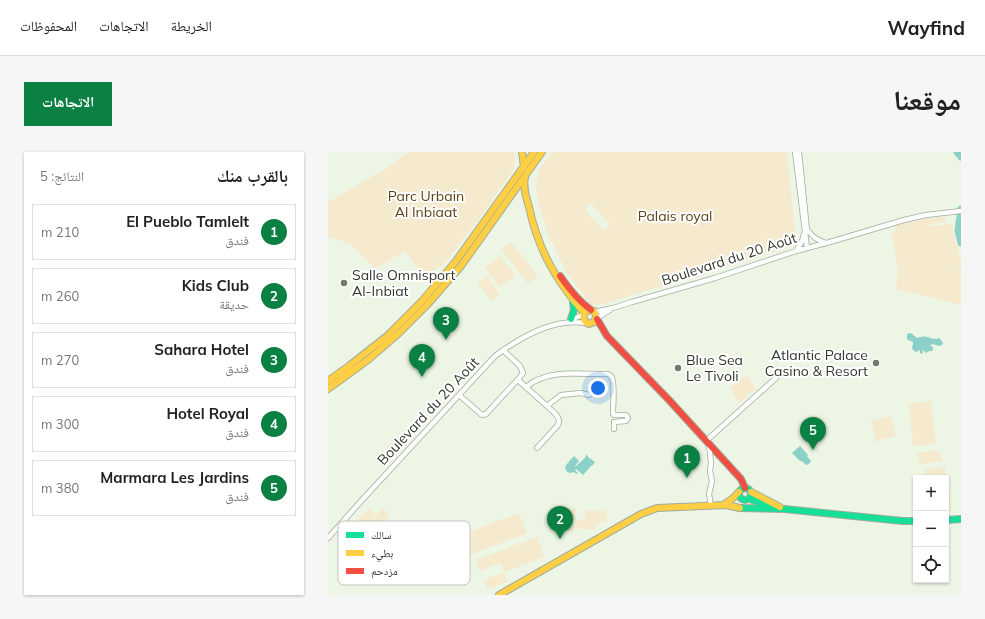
<!DOCTYPE html>
<html lang="ar">
<meta charset="utf-8">
<style>
body{margin:0;font-family:Mulish,"Noto Naskh Arabic",sans-serif;background:#f6f6f6;color:#222;direction:rtl}
.controls{position:absolute;right:12px;bottom:12px;display:grid;overflow:hidden;border-radius:0px;box-shadow:0 1px 3px #0004}
.controls button{width:36px;height:36px;display:grid;place-items:center;padding:0;border:0;border-bottom:1px solid #e0e0e0;background:#fff;color:#222;font:20px sans-serif}
.you{position:absolute;left:270px;top:236px;width:14px;height:14px;margin:-10px;border:3px solid #fff;border-radius:50%;background:#1a73e8;box-shadow:0 0 0 6px #1a73e833}
.badge{display:grid;place-items:center;width:26px;height:26px;border-radius:50%;background:#0b8043;color:#fff;font-size:13px;font-weight:700}
.pin{position:absolute;translate:-50% -33px;filter:drop-shadow(0 1px 2px #0008)}
.pin::after{content:'';position:absolute;top:21px;width:14px;height:12px;background:inherit;clip-path:polygon(0 0,100% 0,50% 100%)}
.list{margin:0;padding:0;list-style:none}
h2{display:flex;justify-content:space-between;align-items:center;height:52px;margin:0;padding:0 16px;font-size:17px}
h2 small{font-size:13px;font-weight:400;color:#767676}
.list li{display:grid;grid-template-columns:26px 1fr auto;gap:12px;align-items:center;box-sizing:border-box;height:56px;margin:0 8px 8px;padding:0 8px;border:1px solid #e0e0e0;border-radius:0px}
.list b{display:block;font-size:15px;white-space:nowrap}
.list p{margin:0;font-size:13px;white-space:nowrap;color:#767676}
.list em{font-size:13px;font-style:normal;color:#767676}
.icon{flex:none;width:22px;height:22px;fill:none;stroke:currentColor;stroke-width:2;stroke-linecap:round;stroke-linejoin:round}
.map{position:relative;flex:none;width:633px;height:443px;overflow:hidden;direction:ltr;border-radius:0px}
header{display:flex;align-items:center;gap:24px;box-sizing:border-box;height:56px;padding:0 20px;background:#fff;border-bottom:1px solid #e0e0e0}
header strong{font-size:19px}
nav{display:flex;gap:22px;margin-inline-start:auto;font-size:14px}
.intro{display:flex;align-items:center;justify-content:space-between;box-sizing:border-box;height:96px;padding:0 24px}
h1{margin:0;font-size:28px}
.button{padding:10px 18px;border-radius:0px;background:#0b8043;color:#fff;font-size:14px;font-weight:700}
main{display:flex;gap:24px;padding:0 24px}
aside{flex:1;background:#fff;border-radius:0px;box-shadow:0 1px 3px #0004}
.map>svg:first-child{display:block}
</style>
<header>
<strong>Wayfind</strong>
<nav><a>الخريطة</a><a>الاتجاهات</a><a>المحفوظات</a></nav>
</header>
<div class="intro"><h1>موقعنا</h1><a class="button">الاتجاهات</a></div>
<main>
<div class="map">
<svg width="633" height="443" viewBox="0 0 633 443">
<rect width="100%" height="100%" fill="#edf6e5"/>
<!-- green -->
<path fill="#f5e9ce" fill-rule="evenodd" d="M81,0h105l1,6 -1,9 -2,5 -33,47 -34,44 -12,9 1,2 -7,8 -22,-31 -30,18 -24,-25 -23,-7v-35l52,-30z
M224,0h235l9,89 -8,7 -185,56 -11,2 -24,-31 -20,-41 -9,-29 -3,-18 1,-9 2,-8zM262,50l20,23 -6,6 -19,-21z
M617,65l1,5 -16,2 1,6v-4l22,-2v11h2l1,10h2l1,11h2v11l-19,2 19,-1v37l-65,-16 2,-21 -7,-36 4,-1v-5l32,-8z
M183,90l27,34 -10,8 -27,-35z
M172,104l15,19 -15,12 -15,-19z
M158,124l14,18 -8,7 -15,-18z
M420,223l8,15 -10,5 2,2 -10,6 -8,-16 9,-5v-2z
M603,249l5,43 -23,2 -4,-42z
M563,263l5,21 -20,5 -5,-20z
M74,281l7,8 -15,15 -8,-8z
M612,298l2,11 -23,3 -2,-11z
M617,315l2,20h2l2,21 -5,1v-31h-20l-1,-9z
M227,355l21,2 -3,22 -21,-2z
M42,356l6,6 -15,16 -6,-7z
M55,357l7,6 -15,15 -7,-7z
M258,358l21,2 -1,11 -10,-1 -1,8 -19,-2 1,-8h7z
M191,361l8,20 -61,23 -8,-20z
M209,385l7,20 -40,15 3,10 -20,7 -3,-9 20,-8 -3,-9 -21,8 -4,-11z"/>
<!-- water -->
<path fill="#8cd1c7" d="M583,181l6,5c3,-1 7,-2 10,-1 5,1 6,3 12,1l3,3 1,3 -3,2 -8,-2 -2,2 3,1v2l-1,2h-3l-3,2 -3,-3 -1,4 -2,-1v-3l-4,2 -3,-2 -1,-2 1,-4v-2l-5,-2 -1,-1v-5z
M472,294l8,9 -1,1 4,5 -2,3 -3,1 -4,-4h-2l-8,-8z
M258,303h1l2,3 2,1 4,3 -3,4 -2,-1 1,1 -8,9 -7,-6 -1,1 3,3 -2,1 -2,-2 -4,1c-11,-4 0,-12 4,-17l5,5 -4,5h1l9,-8z"/>
<g fill="none" stroke-linecap="round" stroke-linejoin="round">
<!-- river -->
<path stroke="#8cd1c7" stroke-width="7" d="M629,0l4,5
M633,57l-3,21 3,13"/>
<defs>
<path id="street" d="M467,0l12,96
M471,0l8,78
M479,78l8,8 10,5
M468,99l6,-10 2,-7
M266,160l19,-4 19,-6 83,-24 81,-27 34,-9 74,-22 22,-5 35,-4
M269,166l13,-8
M242,168l13,-5
M190,228l29,26 14,-11 20,-2 8,2
M198,235c4,-3 9,-7 14,-8 21,-9 45,-4 68,-5 3,2 3,1 4,4 3,8 1,27 1,36l1,1h12l2,3 -2,3 -12,1v7
M131,243l23,20 4,-1 34,-37 3,-4 -3,-7 -17,-16
M378,289l70,-63
M381,292l2,19 -1,8 2,10 -3,13 2,12
M209,296l21,-23c4,-8 -6,-14 -11,-19
M0,386l35,-39 132,-143c19,-14 46,-30 69,-33 7,-1 15,-1 22,0"/>
<path id="fast" d="M243,167l3,-9 -1,-8
M411 342a6 6 0 1 1 12 0a6 6 0 1 1-12 0Z
M422,347l20,8
M412,356l44,1 119,12h13
M618,368l15,-1"/>
<path id="slow" d="M194,0l2,15
M197,25c-2,10 1,20 4,30 9,42 27,74 55,106 -1,5 0,9 5,11l5,-2c2,-4 3,-7 0,-11l-6,-1 -4,3
M0,229l21,-15 38,-30 35,-35 34,-40 78,-109
M0,237l41,-30 29,-25 29,-29 34,-39 81,-114
M423,340l29,15
M395,353l9,-6 7,-7
M171,443l142,-81 16,-6 69,-3 14,3"/>
<path id="jam" d="M232,124c9,13 18,25 31,34
M269,167l10,17 62,64 72,79 4,9"/>
</defs>
<!-- street casing -->
<use href="#street" stroke="#a3aa9e" stroke-width="6"/>
<!-- fast casing -->
<use href="#fast" stroke="#a3aa9e" stroke-width="8"/>
<!-- slow casing -->
<use href="#slow" stroke="#a3aa9e" stroke-width="8"/>
<!-- jam casing -->
<use href="#jam" stroke="#a3aa9e" stroke-width="8"/>
<!-- street -->
<use href="#street" stroke="#fcfefb" stroke-width="4.5"/>
<!-- fast -->
<use href="#fast" stroke="#16e098" stroke-width="6"/>
<!-- slow -->
<use href="#slow" stroke="#ffcf43" stroke-width="6"/>
<!-- jam -->
<use href="#jam" stroke="#f24e42" stroke-width="6"/>
</g>
<!-- markers -->
<g fill="#737a6c" stroke="#fff" stroke-width="1.5">
<circle cx="16" cy="131" r="4"/>
<circle cx="548" cy="211" r="4"/>
<circle cx="350" cy="216" r="4"/>
</g>
<g text-anchor="middle" stroke-width="4" stroke-linejoin="round" paint-order="stroke">
<!-- park labels -->
<g font-size="14" fill="#5f4115" stroke="#fff">
<text x="98" y="49">Parc Urbain<tspan x="98" dy="16">Al Inbiaat</tspan></text>
<text x="347" y="69">Palais royal</text>
</g>
<!-- street labels -->
<g font-size="14" fill="#31372b" stroke="#fff">
<text transform="translate(401 107) rotate(-18)" y="5">Boulevard du 20 Août</text>
<text transform="translate(100 259) rotate(-47)" y="5">Boulevard du 20 Août</text>
</g>
<!-- poi labels -->
<g font-size="14" fill="#31372b" stroke="#fff" text-anchor="start">
<text x="24" y="128">Salle Omnisport<tspan x="24" dy="16">Al-Inbiat</tspan></text>
<text x="540" y="208" text-anchor="end">Atlantic Palace<tspan x="540" dy="16">Casino &amp; Resort</tspan></text>
<text x="358" y="213">Blue Sea<tspan x="358" dy="16">Le Tivoli</tspan></text>
</g>
</g>
<!-- legend -->
<rect x="10" y="369" width="132" height="64" rx="6" fill="#fff" stroke="#c1c3bf" stroke-width="1"/>
<rect x="18" y="380" width="18" height="6" fill="#16e098"/>
<rect x="18" y="398" width="18" height="6" fill="#ffcf43"/>
<rect x="18" y="416" width="18" height="6" fill="#f24e42"/>
<g font-size="11" fill="#31372b">
<text x="43" y="387">سالك</text>
<text x="43" y="405">بطيء</text>
<text x="43" y="423">مزدحم</text>
</g>
</svg>
<div class="controls">
<button>+</button>
<button>−</button>
<button><svg class="icon" aria-label="locate" viewBox="0 0 24 24"><circle cx="12" cy="12" r="6"/><path d="M12 2v4M12 18v4M2 12h4M18 12h4"/></svg></button>
</div>
<div class="you"></div>
<div class="pin badge" style="left:359px;top:326px">1</div>
<div class="pin badge" style="left:232px;top:387px">2</div>
<div class="pin badge" style="left:118px;top:188px">3</div>
<div class="pin badge" style="left:94px;top:225px">4</div>
<div class="pin badge" style="left:485px;top:298px">5</div>
</div>
<aside>
<h2>بالقرب منك<small>النتائج: 5</small></h2>
<ul class="list">
<li><span class="badge">1</span><div><b>El Pueblo Tamlelt</b><p>فندق</p></div><em>210 m</em></li>
<li><span class="badge">2</span><div><b>Kids Club</b><p>حديقة</p></div><em>260 m</em></li>
<li><span class="badge">3</span><div><b>Sahara Hotel</b><p>فندق</p></div><em>270 m</em></li>
<li><span class="badge">4</span><div><b>Hotel Royal</b><p>فندق</p></div><em>300 m</em></li>
<li><span class="badge">5</span><div><b>Marmara Les Jardins</b><p>فندق</p></div><em>380 m</em></li>
</ul>
</aside>
</main>
